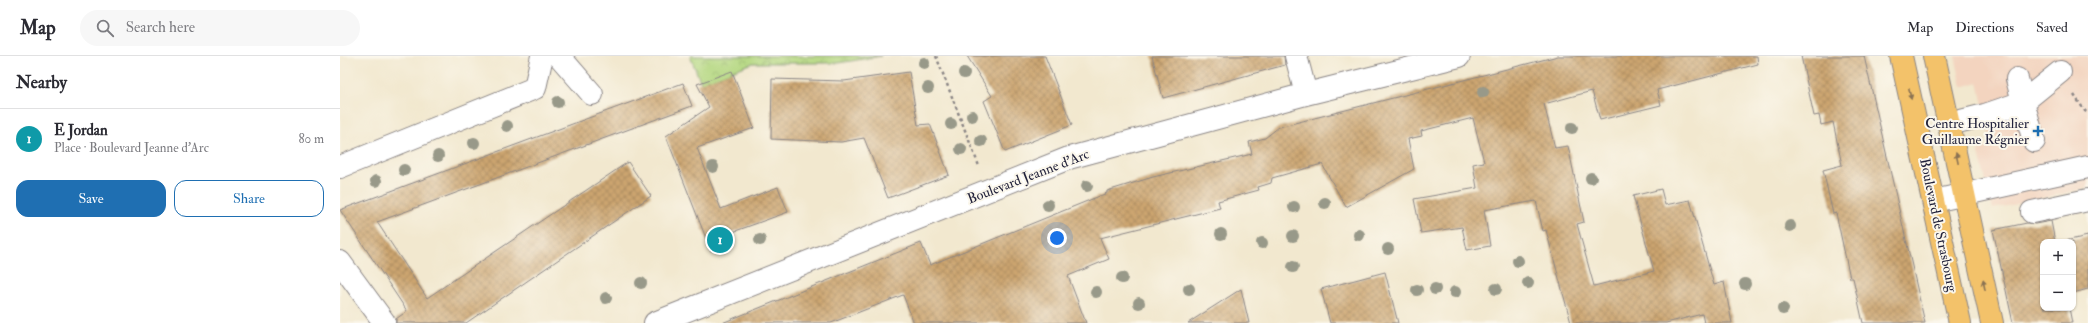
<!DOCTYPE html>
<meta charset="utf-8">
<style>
body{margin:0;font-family:"IM FELL Double Pica",serif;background:#f7f7f7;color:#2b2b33}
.controls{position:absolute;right:12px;bottom:12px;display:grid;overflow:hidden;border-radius:8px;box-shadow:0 1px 3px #0004}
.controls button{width:36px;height:36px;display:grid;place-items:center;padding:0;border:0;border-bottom:1px solid #e1e1e2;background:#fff;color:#2b2b33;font:20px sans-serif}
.you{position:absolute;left:717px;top:182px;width:14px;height:14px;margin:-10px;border:3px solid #fff;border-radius:50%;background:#1a73e8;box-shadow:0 0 0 6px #1a73e833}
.badge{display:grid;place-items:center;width:26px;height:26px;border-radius:50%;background:#1f6fb2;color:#fff;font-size:13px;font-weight:700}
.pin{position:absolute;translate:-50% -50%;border:2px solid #fff;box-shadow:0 1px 4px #0006}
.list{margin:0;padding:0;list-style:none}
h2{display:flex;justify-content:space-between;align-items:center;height:52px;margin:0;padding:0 16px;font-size:17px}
h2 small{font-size:13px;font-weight:400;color:#7c7c81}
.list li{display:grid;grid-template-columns:26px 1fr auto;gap:12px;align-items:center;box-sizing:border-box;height:60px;padding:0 16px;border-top:1px solid #e1e1e2}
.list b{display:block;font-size:15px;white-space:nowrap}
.list p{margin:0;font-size:13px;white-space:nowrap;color:#7c7c81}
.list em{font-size:13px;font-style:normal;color:#7c7c81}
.actions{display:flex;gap:8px;padding:12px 16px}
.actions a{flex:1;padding:9px 0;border:1px solid #1f6fb2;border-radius:12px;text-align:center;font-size:14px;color:#1f6fb2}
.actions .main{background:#1f6fb2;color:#fff}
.icon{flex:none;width:22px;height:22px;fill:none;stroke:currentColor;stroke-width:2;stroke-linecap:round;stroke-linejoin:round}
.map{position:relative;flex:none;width:1748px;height:267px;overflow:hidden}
header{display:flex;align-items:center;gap:24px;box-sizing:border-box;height:56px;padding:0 20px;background:#fff;border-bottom:1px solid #e1e1e2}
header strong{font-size:19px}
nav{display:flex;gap:22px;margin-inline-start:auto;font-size:14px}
.search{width:280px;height:36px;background:#f7f7f7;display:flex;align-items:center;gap:10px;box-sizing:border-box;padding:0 14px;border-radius:22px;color:#7c7c81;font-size:15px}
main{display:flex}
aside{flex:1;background:#fff}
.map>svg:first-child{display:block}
</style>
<header>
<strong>Map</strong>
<div class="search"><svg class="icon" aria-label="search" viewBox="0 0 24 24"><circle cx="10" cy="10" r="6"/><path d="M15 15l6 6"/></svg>Search here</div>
<nav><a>Map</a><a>Directions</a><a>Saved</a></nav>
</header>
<main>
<aside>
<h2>Nearby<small></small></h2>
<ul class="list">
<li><span class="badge" style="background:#0f9aa8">1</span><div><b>E Jordan</b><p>Place · Boulevard Jeanne d'Arc</p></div><em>80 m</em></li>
</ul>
<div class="actions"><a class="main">Save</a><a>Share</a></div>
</aside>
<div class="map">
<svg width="1748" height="267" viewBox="0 0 1748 267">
<defs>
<pattern id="park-crowns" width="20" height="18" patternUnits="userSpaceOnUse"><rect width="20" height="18" fill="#b3d77f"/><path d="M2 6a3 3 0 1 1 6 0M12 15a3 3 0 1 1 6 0" fill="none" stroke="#9ab86f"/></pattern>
<pattern id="building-cross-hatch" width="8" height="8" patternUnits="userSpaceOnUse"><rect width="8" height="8" fill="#cca570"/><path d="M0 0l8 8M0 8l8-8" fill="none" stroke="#a5865d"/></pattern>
</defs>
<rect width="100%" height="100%" fill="#fbf7ec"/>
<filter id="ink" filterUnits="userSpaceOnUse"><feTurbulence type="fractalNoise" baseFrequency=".025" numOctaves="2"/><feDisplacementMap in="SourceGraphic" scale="8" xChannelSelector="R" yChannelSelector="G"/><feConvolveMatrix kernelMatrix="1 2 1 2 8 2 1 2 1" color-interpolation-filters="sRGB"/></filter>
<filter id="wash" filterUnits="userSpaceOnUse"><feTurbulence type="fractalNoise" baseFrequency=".012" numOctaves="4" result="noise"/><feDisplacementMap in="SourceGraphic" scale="16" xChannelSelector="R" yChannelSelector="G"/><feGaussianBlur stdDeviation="0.9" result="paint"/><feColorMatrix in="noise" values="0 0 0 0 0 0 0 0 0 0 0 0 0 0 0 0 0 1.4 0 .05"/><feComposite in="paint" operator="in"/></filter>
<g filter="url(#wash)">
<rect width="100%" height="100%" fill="#f2e8cf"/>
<!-- built -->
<path fill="#f3d4bf" d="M1615,0h133v132l-95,21 -15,-59 14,-3 -14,-65 -16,5z"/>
<!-- park -->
<path fill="url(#park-crowns)" stroke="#6a7c5d" d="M350,0h191l-42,7h-86l-52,20z"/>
<g id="blocks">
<!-- building -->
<path fill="url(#building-cross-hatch)" d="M627,0h78l27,69 -67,27 -21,-51 8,-5z
M812,0h132l1,9 -122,33z
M1218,0h199l1,8 -101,26 4,15 -61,15 -8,-29 -48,13 11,44 13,-2 16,76 -7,2 17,62 60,-15 -21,-75 28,-7 4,16 25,-5 24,85 10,-3 8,41h-28l-2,-9 -36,9h-95l-25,-93 -3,1 -7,-30 -52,9 6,36 -23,4 -5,-23 -41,6 -7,-34 63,-11 -4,-24 11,-2 -11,-44 -52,13 1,5 -14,3 6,30 -68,38 -24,-43 -50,14 -1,5 -13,4 1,3 -41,11 2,7 -120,30 9,21 -41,17 18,47h-172l-11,-28 -72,28h-109l199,-80 9,22 177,-72v-2l46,-14 99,-23 -3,-12 16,-4 14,-11z
M1461,0h63l61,267h-62l-10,-45h-3l-14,-65 -3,1 -10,-44 19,-5 -9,-43 -12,3 -2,-10 -5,1z
M392,15l22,57 -57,20 24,61 57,-22 10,25 -58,21 4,11 -23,7 -45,-115 43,-29 -12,-23z
M569,16l9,53 12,-1 19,51 -61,23 -24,-60 -23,4 -70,-3 1,-60 72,2z
M343,27l9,23 -315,116 50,76 201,-136 23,34 -185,127h-70v-4l11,-8 -67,-101z
M1711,165l4,21h-12v66h26l3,15h-59l-20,-93 34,-7 8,1z
M1748,180v53l-15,4v-51h-13z
M1045,216l13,51h-68l-9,-34z
M901,233l8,34h-61z"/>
</g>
</g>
<g filter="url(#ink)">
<use href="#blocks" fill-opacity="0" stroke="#8a8585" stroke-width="1"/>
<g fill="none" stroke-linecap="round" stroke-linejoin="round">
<defs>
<path id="minor" d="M219,0l33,38
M956,0l10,38
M1677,23l6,23 37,-30
M1609,68l36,-9 38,-13 11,39
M0,111l195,-79 7,-32
M1594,145l154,-34
M1692,156l56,-12
M0,206l44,60
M315,267l414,-165 237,-64 153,-38"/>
<path id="major" d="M1561,0l59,267
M1594,0l58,267"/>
</defs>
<!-- minor casing -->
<use href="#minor" stroke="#8a8585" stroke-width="24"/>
<!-- major casing -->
<use href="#major" stroke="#8a8585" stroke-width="24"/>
<!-- path -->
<path stroke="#8a8585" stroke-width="2.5" stroke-dasharray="3 3" stroke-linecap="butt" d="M596,0l43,110
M1734,39l11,16 3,2"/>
<!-- minor -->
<use href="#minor" stroke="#fff" stroke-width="22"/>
<!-- major -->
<use href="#major" stroke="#f3c26a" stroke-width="22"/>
</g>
<!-- trees -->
<g fill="#989989">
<circle cx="584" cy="7" r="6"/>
<circle cx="624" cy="17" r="6"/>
<circle cx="588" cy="32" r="6"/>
<circle cx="1143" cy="36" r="6"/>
<circle cx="218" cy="46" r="6"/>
<circle cx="632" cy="60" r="6"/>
<circle cx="611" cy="68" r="6"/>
<circle cx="167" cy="70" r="6"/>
<circle cx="1232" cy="72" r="6"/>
<circle cx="641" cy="85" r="6"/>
<circle cx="134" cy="87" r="6"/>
<circle cx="621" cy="93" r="6"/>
<circle cx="98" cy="100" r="6"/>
<circle cx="373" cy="111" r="6"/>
<circle cx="64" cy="114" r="6"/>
<circle cx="1251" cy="122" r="6"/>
<circle cx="36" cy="125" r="6"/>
<circle cx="747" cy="130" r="6"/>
<circle cx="985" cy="147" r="6"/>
<circle cx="708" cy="149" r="6"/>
<circle cx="954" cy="151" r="6"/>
<circle cx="1450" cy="170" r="6"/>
<circle cx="881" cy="178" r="6"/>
<circle cx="1019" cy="179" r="6"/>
<circle cx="953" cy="180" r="6"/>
<circle cx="420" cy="184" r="6"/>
<circle cx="922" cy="187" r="6"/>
<circle cx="1048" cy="193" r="6"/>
<circle cx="1178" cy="205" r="6"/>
<circle cx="953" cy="211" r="6"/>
<circle cx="782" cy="222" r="6"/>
<circle cx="301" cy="227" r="6"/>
<circle cx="1188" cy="227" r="6"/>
<circle cx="1405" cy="228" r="6"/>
<circle cx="849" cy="233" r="6"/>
<circle cx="1095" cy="233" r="6"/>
<circle cx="1156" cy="233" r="6"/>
<circle cx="1077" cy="234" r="6"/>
<circle cx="756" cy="236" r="6"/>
<circle cx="1115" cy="236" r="6"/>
<circle cx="266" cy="242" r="6"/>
<circle cx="799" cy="247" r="6"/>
<circle cx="1443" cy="253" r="6"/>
</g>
<!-- one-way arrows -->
<defs><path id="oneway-solid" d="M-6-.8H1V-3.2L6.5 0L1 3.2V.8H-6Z"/></defs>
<g fill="#8a7252">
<use href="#oneway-solid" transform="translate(1570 38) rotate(77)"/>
<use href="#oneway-solid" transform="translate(1617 102) rotate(-102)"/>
<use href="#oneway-solid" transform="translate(1644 229) rotate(-102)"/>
</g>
</g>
<!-- markers -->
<path fill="#1f6fb2" stroke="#fbf7ec" stroke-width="1.5" d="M1696 69h4v4h4v4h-4v4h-4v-4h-4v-4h4z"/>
<g text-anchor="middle" stroke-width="4" stroke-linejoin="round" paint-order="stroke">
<!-- poi labels -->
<g font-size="14" fill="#22223b" stroke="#fbf7ec" text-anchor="end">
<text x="1689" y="72">Centre Hospitalier<tspan x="1689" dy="16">Guillaume Régnier</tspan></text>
</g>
<!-- street labels -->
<g font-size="14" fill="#22223b" stroke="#fbf7ec">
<text transform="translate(688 120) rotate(-21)" y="5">Boulevard Jeanne d'Arc</text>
<text transform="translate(1599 169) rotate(78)" y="5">Boulevard de Strasbourg</text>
</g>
</g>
</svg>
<div class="controls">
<button>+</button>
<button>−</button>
</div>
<div class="you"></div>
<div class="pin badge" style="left:380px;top:184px;background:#0f9aa8">1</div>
</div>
</main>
